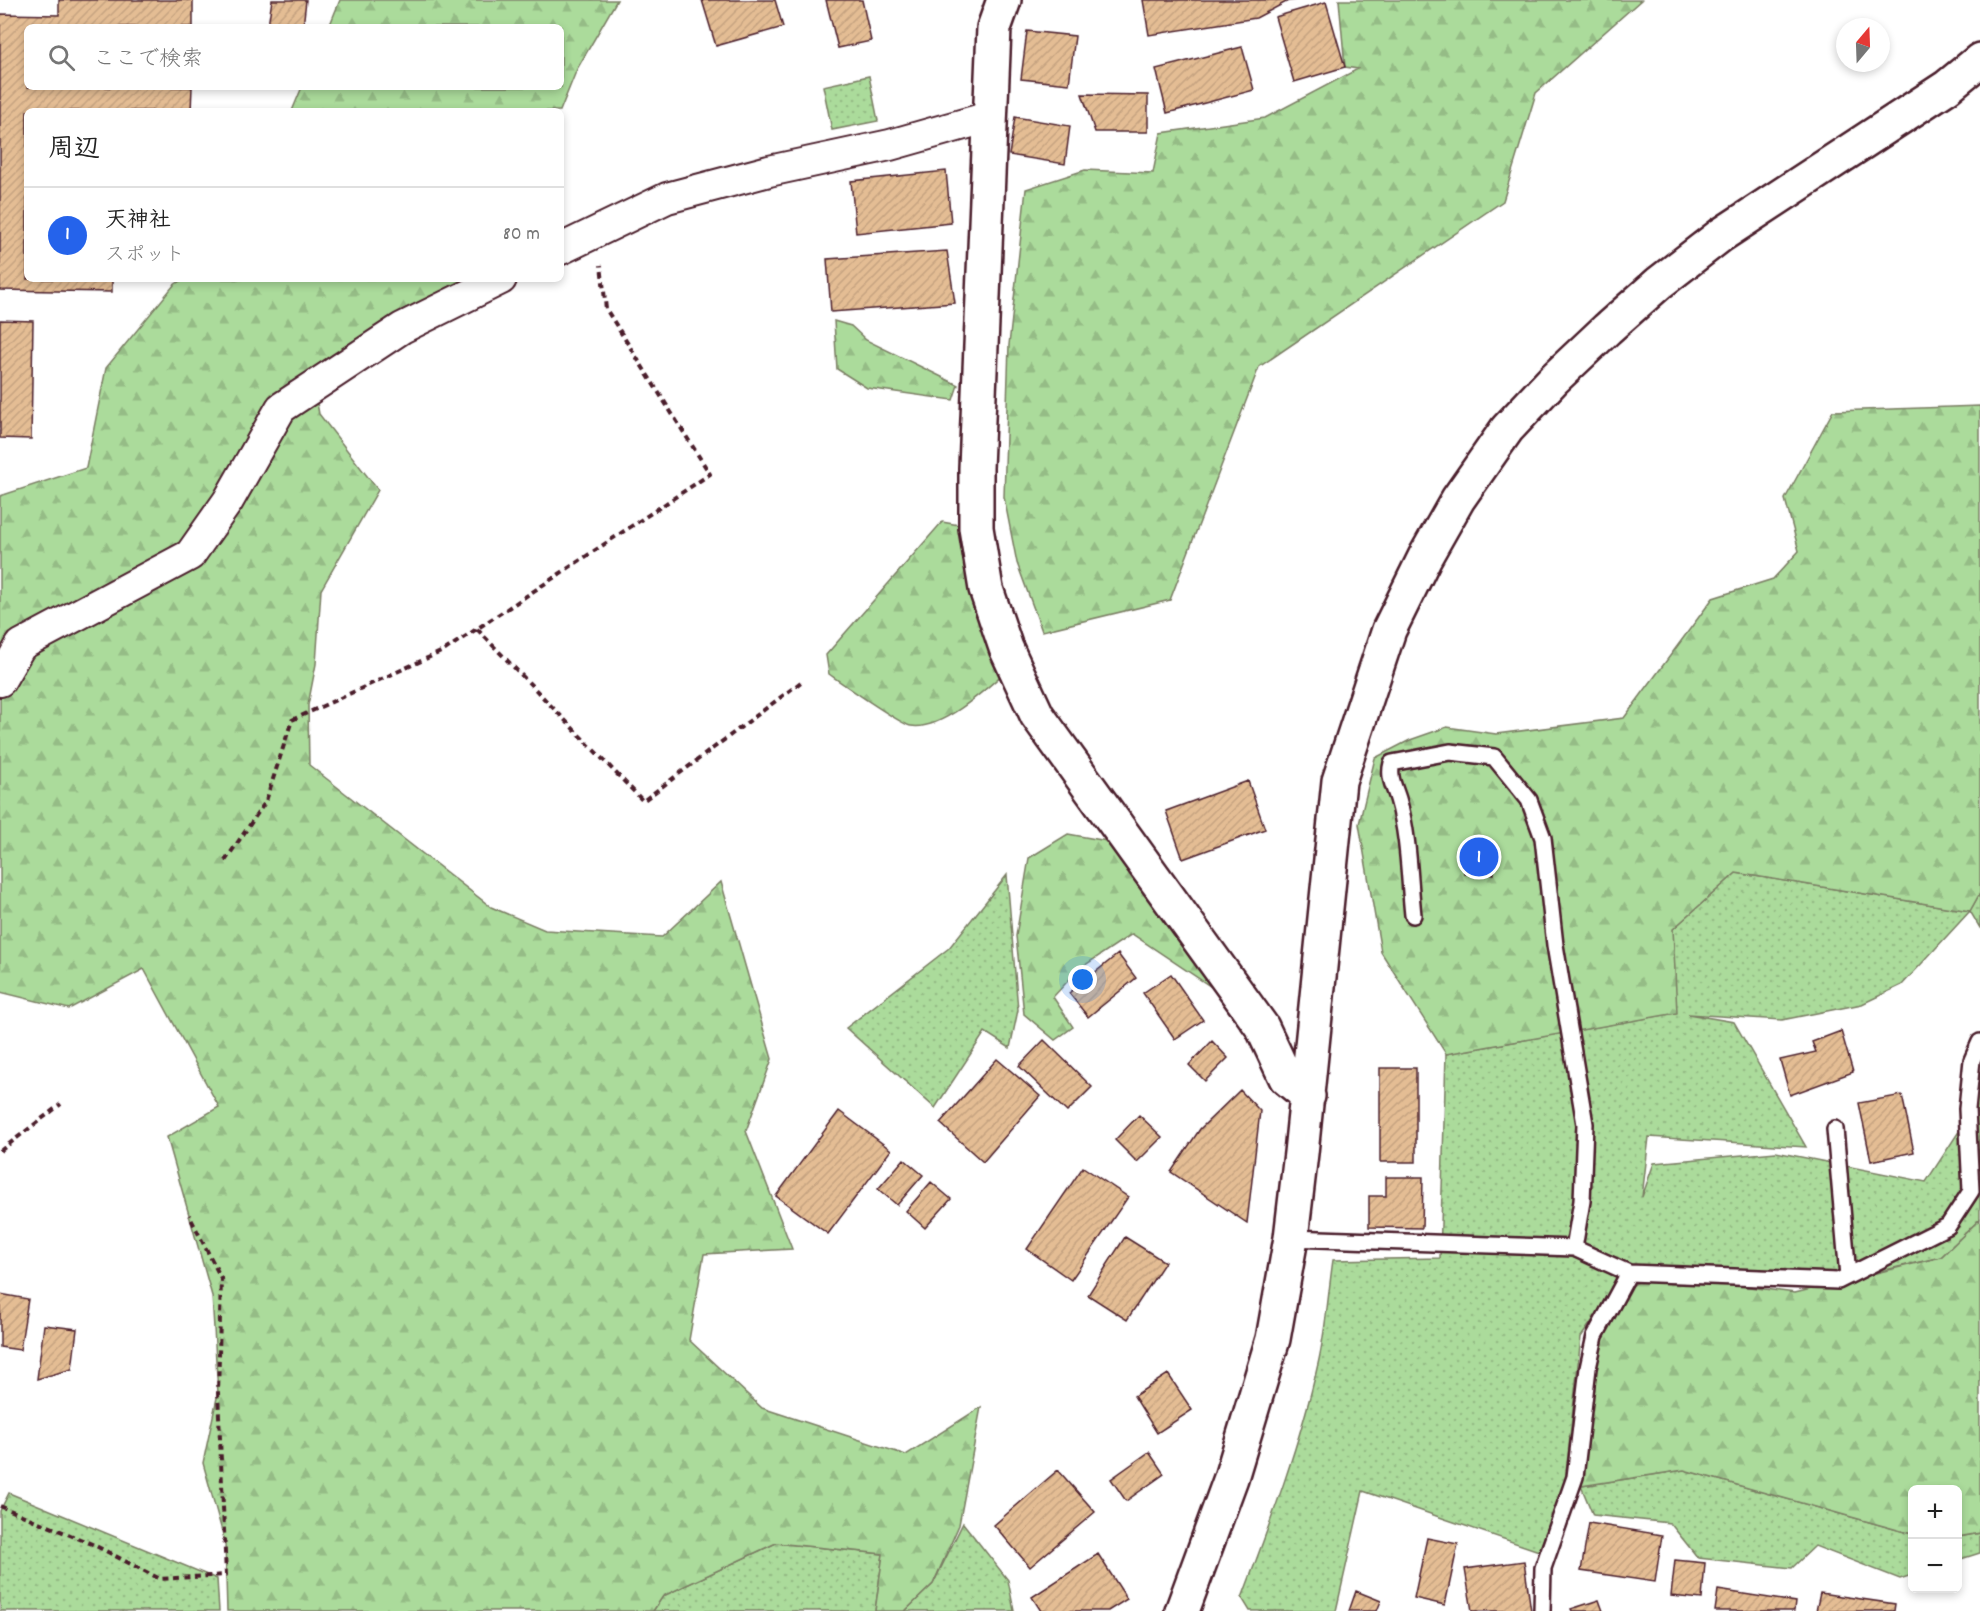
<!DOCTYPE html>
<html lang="ja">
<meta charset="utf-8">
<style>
body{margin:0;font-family:Dekko,"Klee One",sans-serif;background:#f6f6f6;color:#222}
.controls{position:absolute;right:18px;bottom:18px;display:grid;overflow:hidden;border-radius:9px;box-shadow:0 3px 9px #0003}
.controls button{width:54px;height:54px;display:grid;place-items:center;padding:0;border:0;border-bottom:2px solid #e0e0e0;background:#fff;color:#222;font:30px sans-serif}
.compass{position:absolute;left:1836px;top:18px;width:54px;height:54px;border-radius:50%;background:#fff;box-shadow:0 3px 9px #0003;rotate:19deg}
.you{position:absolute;left:1083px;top:980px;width:21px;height:21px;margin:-15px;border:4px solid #fff;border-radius:50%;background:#1a73e8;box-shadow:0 0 0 9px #1a73e833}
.badge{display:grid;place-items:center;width:39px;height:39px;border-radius:50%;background:#2563eb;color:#fff;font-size:20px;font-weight:700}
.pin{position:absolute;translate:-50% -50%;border:3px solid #fff;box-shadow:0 2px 6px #0006}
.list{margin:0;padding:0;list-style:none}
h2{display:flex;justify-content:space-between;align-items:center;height:78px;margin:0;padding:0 24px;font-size:26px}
h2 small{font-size:20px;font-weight:400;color:#767676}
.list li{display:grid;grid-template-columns:39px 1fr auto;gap:18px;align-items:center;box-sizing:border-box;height:96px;padding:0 24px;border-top:2px solid #e0e0e0}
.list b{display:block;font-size:22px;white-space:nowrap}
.list p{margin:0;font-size:20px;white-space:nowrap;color:#767676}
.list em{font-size:20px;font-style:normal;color:#767676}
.icon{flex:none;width:33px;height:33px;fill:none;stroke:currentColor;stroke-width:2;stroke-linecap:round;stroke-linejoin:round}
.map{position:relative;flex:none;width:1980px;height:1611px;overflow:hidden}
.search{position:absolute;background:#fff;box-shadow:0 3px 9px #0003;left:24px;top:24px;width:540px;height:66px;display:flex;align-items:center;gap:15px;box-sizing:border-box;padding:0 21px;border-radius:9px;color:#767676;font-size:22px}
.panel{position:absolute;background:#fff;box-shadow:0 3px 9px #0003;left:24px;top:108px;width:540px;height:174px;border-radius:9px}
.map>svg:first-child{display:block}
</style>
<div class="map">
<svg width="1980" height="1611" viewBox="0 0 1980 1611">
<defs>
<pattern id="grass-dots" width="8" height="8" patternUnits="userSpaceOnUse" patternTransform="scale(1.5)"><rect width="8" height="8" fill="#abdb9b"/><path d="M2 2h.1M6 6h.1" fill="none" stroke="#95bc86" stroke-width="1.8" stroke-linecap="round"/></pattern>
<pattern id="forest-firs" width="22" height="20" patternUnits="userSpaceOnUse" patternTransform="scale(1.5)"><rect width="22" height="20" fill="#abdb9b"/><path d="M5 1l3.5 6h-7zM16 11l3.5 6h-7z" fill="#95bc86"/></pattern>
<pattern id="building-hatch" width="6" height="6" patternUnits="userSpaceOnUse" patternTransform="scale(1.5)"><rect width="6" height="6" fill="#e4bd94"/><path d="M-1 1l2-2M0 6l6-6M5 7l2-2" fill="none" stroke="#c5a280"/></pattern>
</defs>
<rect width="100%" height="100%" fill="#fff"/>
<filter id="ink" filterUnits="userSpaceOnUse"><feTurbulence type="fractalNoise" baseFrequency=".0167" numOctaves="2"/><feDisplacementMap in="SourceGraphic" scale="12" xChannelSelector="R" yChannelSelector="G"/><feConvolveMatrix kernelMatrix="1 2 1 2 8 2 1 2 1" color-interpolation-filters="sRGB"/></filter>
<g filter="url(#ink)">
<!-- grass -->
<path fill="url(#grass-dots)" stroke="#7a7d63" stroke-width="1.5" d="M869,76l9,45 -46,9 -9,-44z
M1736,873l234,38 10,-18v35l-10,-17 -68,74 -40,19 -80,16 -94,-6 46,8 72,125 -157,-10 -7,60 12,-34 122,-11 150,30 47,-72 7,-48v157l-39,38 -103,24 -208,-15 -49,71 -16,145 -26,69 -176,-60 -27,120h-86l-8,-13c29,-77 58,-154 76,-234 8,-34 10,-70 15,-104l107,-2 6,-204 230,-41 -3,-84z
M1007,875l11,135 -8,38 -25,-16 -50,76 -89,-80 103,-80z
M1684,1470l228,64v41l-12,4 -85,-33 -23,22 -94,-10 -28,-35 -77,-8 -12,-29z
M9,1493l208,86 2,32h-219v-100z
M963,1523l45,57 6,31h-109l28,-27z
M1980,1533v20l-22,7v-23z
M776,1543l107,11 -8,57h-222l10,-15z"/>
<!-- forest -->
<path fill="url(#forest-firs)" stroke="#7a7d63" stroke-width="1.5" d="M340,0h277l-40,69 -17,42h-268l10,-24h259v-60h-232z
M1339,0h302l-105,93 -33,108 -244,166 -89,233 -128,31 -25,-68 -13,-66 5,-152 17,-156 59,-19 68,3 8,-40 104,-15 93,-49 -13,-2z
M183,279h307l-176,108 5,27 59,76 -57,100 -5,74 -8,41 1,60 182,142 54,23 117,7 59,-55 51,177 -26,72 46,118 -88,5 -15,86 73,68 144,47 75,-48 -22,118 -26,59 -28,27h-30l8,-57 -107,-11 -113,53 -10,15h-426l-2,-69 -22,-79 15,-70 -6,-97 -45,-159 52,-30 -75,-138 -75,40 -69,-17v-496l86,-28 20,-100 68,-83z
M834,321l17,5 15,14 92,45 -5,15 -86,-12 -30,-19z
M1980,406v487l-10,18 -234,-38 -63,56 4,84 -231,41 -65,-102 -22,-128 16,-66 35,-18 37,-13 49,7 128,-16 89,-120 60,-19 26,-28 -14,-52 48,-88z
M942,522l34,6 28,145c-21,19 -64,58 -93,53 -11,-2 -69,-43 -82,-52l-3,-19z
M1068,834l39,7 112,140 -3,9 -84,-56 -53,35 -26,28 20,30 -18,13 -31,-26 -8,-78 13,-78z
M1980,1219v314l-22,4v-47h-46v44l-228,-64 -103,16 7,-118 30,-73 32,-21 145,19 146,-36z"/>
<!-- building -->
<path fill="url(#building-hatch)" stroke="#4a1f2b" stroke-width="1.5" d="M59,0h134v27h-166v60h165l-1,24h-164v168h85v13l-112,-2v-276l59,1z
M272,0h34l-3,27 -35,-1z
M702,0h73l8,27 -67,19z
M826,0h36l9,41 -33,7z
M1143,0h155l-10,1 -32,17 -107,17z
M1326,2l19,65 -51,15 -19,-65z
M1027,31l48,5 -6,48 -48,-5z
M1242,47l12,43 -87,23 -11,-44z
M1082,94l66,1v37h-53z
M1015,117l55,9 -5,38 -56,-9z
M946,171l5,52 -95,10 -5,-52z
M947,251l8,52 -124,9 -4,-53z
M0,320l33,1 -2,118 -31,-1z
M1248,781l17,48 -82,30 -17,-48z
M1465,841h27l2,33 -30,-1z
M1118,954l18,24 -48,39 -19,-24z
M1171,974l32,46 -28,19 -32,-46z
M1841,1031l12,41 -63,23 -10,-35 36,-8 -4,-10z
M1044,1040l48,47 -25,25 -48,-46z
M1212,1041l16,17 -23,23 -16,-16z
M997,1059l43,37 -57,66 -43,-39z
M1380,1068h36v94h-36z
M1240,1090l20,21 -13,112 -76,-51 29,-43z
M1902,1095l12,57 -43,9 -12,-58z
M839,1111l52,39 -63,84 -52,-38z
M1139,1115l23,22 -25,25 -22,-22z
M904,1159l19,16 -26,30 -19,-16z
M1083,1167l45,30 -57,83 -44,-31z
M1386,1177h37l-1,51 -53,-1v-31h17z
M931,1182l20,17 -26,29 -19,-17z
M1125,1237l40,25 -38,58 -39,-25z
M0,1294l28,5 -8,51 -20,-3z
M44,1325l33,4 -5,40 -35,10z
M1168,1374l24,36 -35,23 -23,-37z
M1149,1452l15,22 -38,27 -15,-22z
M1058,1470l37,42 -65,55 -36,-42z
M1589,1523l73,12 -7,47 -74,-11z
M1427,1538l31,6 -13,61 -31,-7z
M1098,1554l29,45 -19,12h-67l-9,-14z
M1675,1560l30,3 -3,36 -31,-3z
M1524,1561l7,50h-59l-7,-42z
M1718,1590l77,12 -1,9h-79z
M1356,1591l25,10 -4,10h-28z
M1820,1593l75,11 -1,7h-78z
M1599,1600l4,11h-31l-1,-2z"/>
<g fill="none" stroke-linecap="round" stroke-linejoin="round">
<defs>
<path id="service" d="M1413,915c-4,-38 -4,-79 -15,-116 -4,-13 -10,-22 -6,-36l58,-11 44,5 35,43 14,38 12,107 30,179 -3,77 -8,47
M1835,1129l13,147
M1291,1238l283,10 55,25 209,8 110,-55 23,-35 -4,-82 5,-49 8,-18
M1542,1611l1,-43 32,-91 13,-109 7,-32 34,-63"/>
<path id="minor" d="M561,249l106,-51 102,-27 121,-26 99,-28
M0,681l21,-36 169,-90 38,-54 53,-93 121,-80 99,-49"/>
<path id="tertiary" d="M1004,0l-10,28 -18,440v60l10,61 20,59 31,67 225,312 24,51 22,18
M1182,1611l49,-133 42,-139 18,-101 10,-85 38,-372 50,-151 36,-73 33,-58 49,-70 47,-50 53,-50 52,-46 62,-48 226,-148 33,-27"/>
</defs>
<!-- service casing -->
<use href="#service" stroke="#4a1f2b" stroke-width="20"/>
<!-- minor casing -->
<use href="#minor" stroke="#4a1f2b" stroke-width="34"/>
<!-- tertiary casing -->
<use href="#tertiary" stroke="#4a1f2b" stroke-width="38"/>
<!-- path -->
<path stroke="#4a1f2b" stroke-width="4" stroke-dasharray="6 4.5" stroke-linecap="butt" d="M477,629l166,172 158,-119
M225,861l41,-60 26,-81 153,-70 265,-176 -104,-165 -5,-44
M0,1151l61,-47
M0,1506l92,38 68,35 66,-4 -8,-182 3,-115 -32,-63"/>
<!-- service -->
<use href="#service" stroke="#fff" stroke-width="15"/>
<!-- minor -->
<use href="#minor" stroke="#fff" stroke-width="30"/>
<!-- tertiary -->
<use href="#tertiary" stroke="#fff" stroke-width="33"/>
</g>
</g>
</svg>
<div class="controls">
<button>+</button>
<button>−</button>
</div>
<svg class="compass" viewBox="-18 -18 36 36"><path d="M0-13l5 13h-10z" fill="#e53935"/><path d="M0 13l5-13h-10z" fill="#767676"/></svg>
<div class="you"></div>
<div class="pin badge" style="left:1479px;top:857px">1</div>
<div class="search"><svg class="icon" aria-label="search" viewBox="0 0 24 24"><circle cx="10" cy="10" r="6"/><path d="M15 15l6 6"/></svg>ここで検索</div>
<section class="panel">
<h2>周辺<small></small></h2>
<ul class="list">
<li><span class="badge">1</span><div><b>天神社</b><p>スポット</p></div><em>80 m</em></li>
</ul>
</section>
</div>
